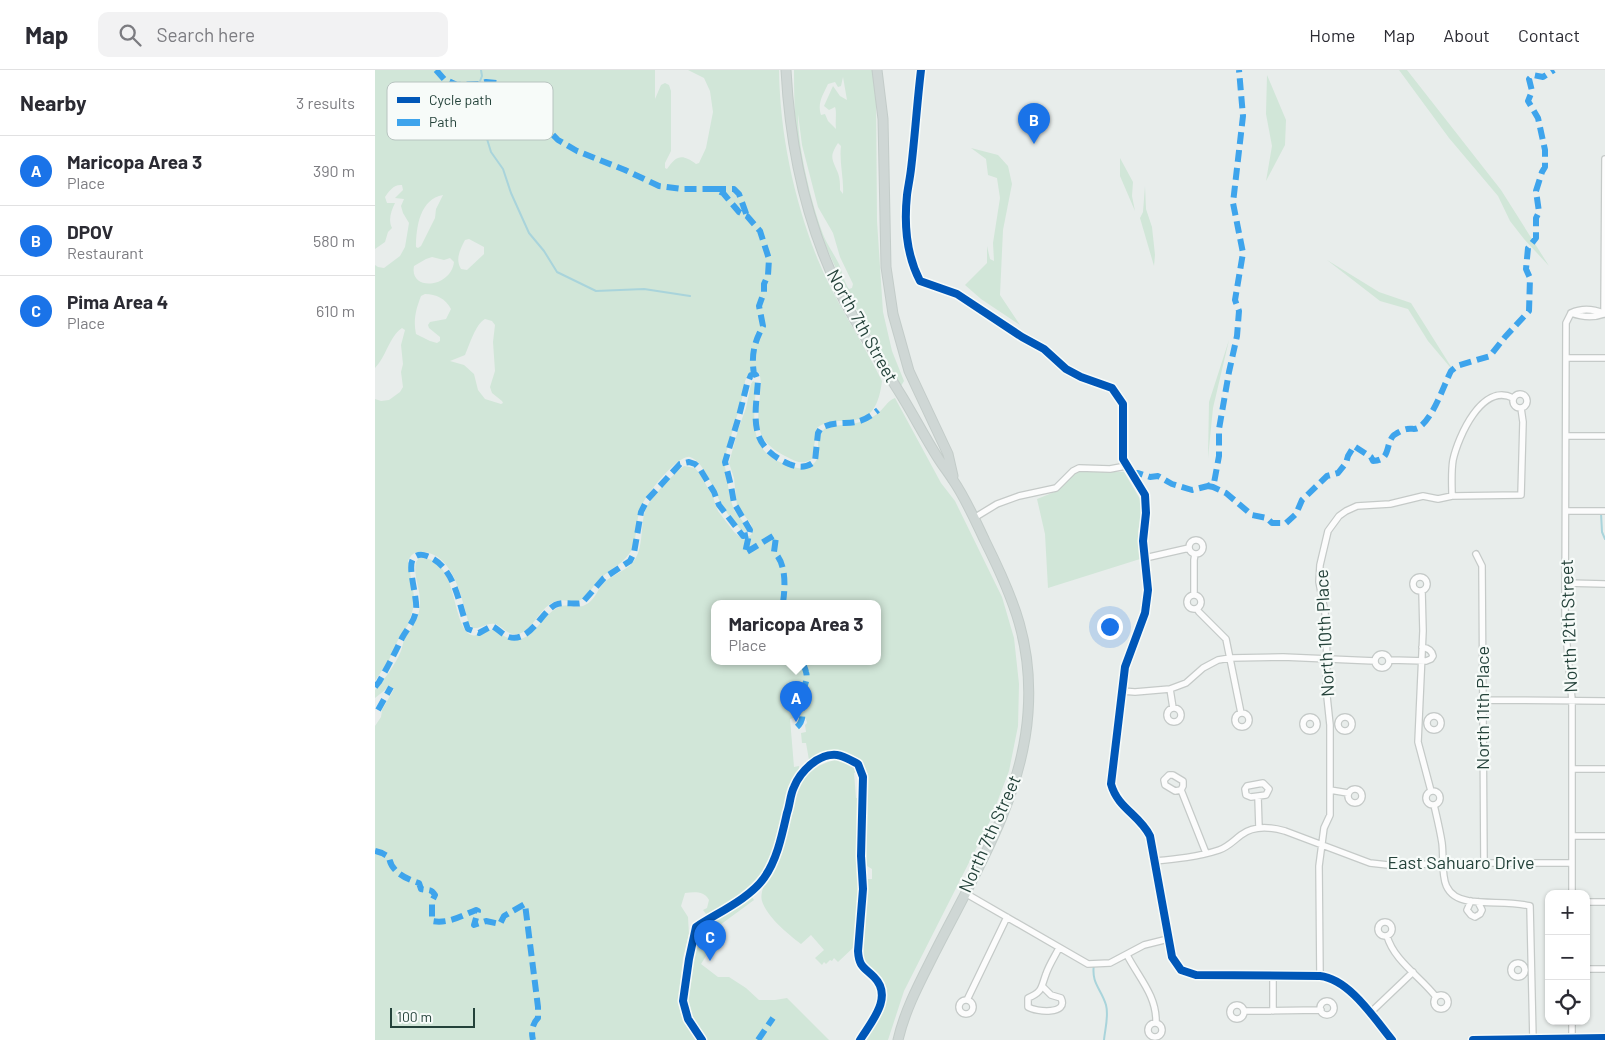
<!DOCTYPE html>
<meta charset="utf-8">
<style>
body{margin:0;font-family:Barlow,sans-serif;background:#f2f2f3;color:#2b2b33}
.controls{position:absolute;right:15px;bottom:15px;display:grid;overflow:hidden;border-radius:10px;box-shadow:0 1px 4px #0004}
.controls button{width:45px;height:45px;display:grid;place-items:center;padding:0;border:0;border-bottom:1px solid #e1e1e2;background:#fff;color:#2b2b33;font:25px sans-serif}
.scale{position:absolute;left:15px;bottom:12px;width:85px;box-sizing:border-box;padding-left:5px;border:2px solid #24423a;border-top:0;font-size:14px;line-height:18px;white-space:nowrap;color:#24423a;-webkit-text-stroke:4px #f7fbf9;paint-order:stroke}
.you{position:absolute;left:734px;top:556px;width:18px;height:18px;margin:-12px;border:4px solid #fff;border-radius:50%;background:#1a73e8;box-shadow:0 0 0 8px #1a73e833}
.badge{display:grid;place-items:center;width:32px;height:32px;border-radius:50%;background:#1a73e8;color:#fff;font-size:16px;font-weight:700}
.pin{position:absolute;translate:-50% -41px;filter:drop-shadow(0 1px 2px #0008)}
.pin::after{content:'';position:absolute;top:26px;width:18px;height:15px;background:inherit;clip-path:polygon(0 0,100% 0,50% 100%)}
.popup{position:absolute;left:336px;top:530px;width:170px;height:65px;box-sizing:border-box;display:grid;place-content:center;border-radius:10px;background:#fff;filter:drop-shadow(0 1px 4px #0005);font-size:16px;white-space:nowrap;color:#7c7c81}
.popup b{font-size:19px;color:#2b2b33}
.popup::after{content:'';position:absolute;left:50%;top:100%;margin-left:-10px;border:10px solid transparent;border-top-color:#fff}
.list{margin:0;padding:0;list-style:none}
h2{display:flex;justify-content:space-between;align-items:center;height:65px;margin:0;padding:0 20px;font-size:21px}
h2 small{font-size:16px;font-weight:400;color:#7c7c81}
.list li{display:grid;grid-template-columns:32px 1fr auto;gap:15px;align-items:center;box-sizing:border-box;height:70px;padding:0 20px;border-top:1px solid #e1e1e2}
.list b{display:block;font-size:19px;white-space:nowrap}
.list p{margin:0;font-size:16px;white-space:nowrap;color:#7c7c81}
.list em{font-size:16px;font-style:normal;color:#7c7c81}
.icon{flex:none;width:28px;height:28px;fill:none;stroke:currentColor;stroke-width:2;stroke-linecap:round;stroke-linejoin:round}
.map{position:relative;flex:none;width:1230px;height:970px;overflow:hidden}
header{display:flex;align-items:center;gap:30px;box-sizing:border-box;height:70px;padding:0 25px;background:#fff;border-bottom:1px solid #e1e1e2}
header strong{font-size:24px}
nav{display:flex;gap:28px;margin-inline-start:auto;font-size:18px}
.search{width:350px;height:45px;background:#f2f2f3;display:flex;align-items:center;gap:12px;box-sizing:border-box;padding:0 18px;border-radius:10px;color:#7c7c81;font-size:19px}
main{display:flex}
aside{flex:1;background:#fff}
.map>svg:first-child{display:block}
</style>
<header>
<strong>Map</strong>
<div class="search"><svg class="icon" aria-label="search" viewBox="0 0 24 24"><circle cx="10" cy="10" r="6"/><path d="M15 15l6 6"/></svg>Search here</div>
<nav><a>Home</a><a>Map</a><a>About</a><a>Contact</a></nav>
</header>
<main>
<aside>
<h2>Nearby<small>3 results</small></h2>
<ul class="list">
<li><span class="badge">A</span><div><b>Maricopa Area 3</b><p>Place</p></div><em>390 m</em></li>
<li><span class="badge">B</span><div><b>DPOV</b><p>Restaurant</p></div><em>580 m</em></li>
<li><span class="badge">C</span><div><b>Pima Area 4</b><p>Place</p></div><em>610 m</em></li>
</ul>
</aside>
<div class="map">
<svg width="1230" height="970" viewBox="0 0 1230 970">
<rect width="100%" height="100%" fill="#e8edeb"/>
<!-- green -->
<path fill="#d1e6d8" fill-rule="evenodd" d="M0,0h280v29l6,-14 4,-2 4,2 2,6v60l-6,12v5l2,1c10,-14 15,-15 29,-5l3,-1 7,-15 7,-36 -3,-21 -6,-13 -16,-8h91c1,65 15,130 39,190 17,42 44,80 64,121 -2,15 -6,34 -23,38 -6,2 -13,2 -20,2 -8,1 -15,1 -22,7l-5,31c-9,6 -16,3 -25,-2 -30,-15 -31,-29 -27,-61 0,-8 2,-15 -1,-23l-3,-2 -7,2 -4,8 -1,11 -20,68 6,38 4,12 13,17v4l-1,1 -5,-2c-6,-7 -13,-15 -18,-23 -8,-13 -18,-45 -33,-50 -12,-3 -45,39 -49,50 -6,13 -3,37 -12,47 -9,12 -22,17 -31,27 -7,7 -11,19 -22,20 -7,1 -14,-3 -22,1 -15,6 -21,29 -36,32 -11,2 -15,-8 -23,-10 -8,-2 -14,5 -22,4l-4,-4c-7,-24 -15,-70 -46,-72 -7,-1 -12,2 -15,9l6,35 -1,13 -5,16 -10,15 -9,20 -14,21v-282l6,2 8,-1 11,-8 3,-5 -2,-15 2,-8 -2,-19 4,-15 -3,-2c-13,9 -16,29 -27,40v-103l3,2 6,1 16,-12 5,-9 4,-24 -6,-10 -2,-7 3,-7 -9,-1 8,-8 -1,-5c-8,-1 -13,6 -17,12l2,6h8c-4,8 -7,17 -3,25l-4,4 -3,10 -10,7zM68,125l-7,14 -1,9 -14,28 -3,2 -2,-1c0,-20 4,-48 27,-52zM94,169l15,8v7l-17,16 -6,-1c-6,-10 -1,-19 4,-29zM57,187l12,3 6,-2 4,4c-3,26 -45,30 -40,4l12,-7zM50,224c11,0 21,5 26,15l-5,10 -16,3 -2,3 1,3 11,9v4l-3,2 -7,-2 -14,-7c-3,-14 0,-25 5,-38zM110,249l7,2 3,4 -2,17 2,29 -5,16 2,6 10,8 1,2 -2,1 -16,-5 -7,-9 -4,-16 -10,-9 -14,-4 15,-6c5,-11 10,-30 20,-36z
M419,0h78l4,24 1,127 6,91 9,39 12,30 -3,5c-41,-68 -83,-139 -100,-217 -6,-33 -7,-66 -7,-99zM468,7l4,23 -7,-4 -7,-10 -9,20 5,4 6,-3c2,5 0,14 1,22l-8,-8 -3,-7 -4,1c-4,-12 2,-20 7,-31l7,-2 3,5 3,-1zM423,44l4,31 16,62 15,26 7,24 13,27 -1,4 -3,1c-5,-7 -7,-17 -10,-25 -4,-8 -9,-15 -13,-23 -13,-29 -29,-96 -28,-127zM463,73l3,3c-2,16 3,32 2,48l-3,-4c0,-6 0,-11 -2,-17 -6,-14 -9,-16 0,-30z
M1024,0h8l94,120 48,76 -25,-27 -14,-18 -12,-25 -49,-58z
M892,5l19,45 -1,25 -19,36 6,-35 -6,-32z
M596,78l27,7 10,11 4,18 -9,46 -3,65 20,30 -39,-26 -16,-14 22,-22v-17l3,13 4,2 -1,-18 7,-45 -3,-20 -9,-3 -2,-16z
M745,88l13,24 -1,14 3,15 -15,-35z
M770,116l1,23 6,18 3,28 -1,11 -14,-48 3,-6z
M952,190l52,32 32,11 44,70 -27,-32 -20,-32 -28,-8z
M854,270l-16,68 -5,50 1,-56z
M378,311l2,1 1,6c-3,35 -7,67 35,78 8,3 15,4 22,-2 9,-7 3,-19 6,-29 1,-3 6,-6 8,-9 18,-1 35,-1 50,-12 7,-5 10,-13 18,-16l46,85 14,18 47,96 12,41 5,46 -1,42 -9,45 -19,50 -86,170 -16,49h-24c17,-26 34,-39 9,-68 -7,-8 -11,-13 -13,-23l7,-70h5v-10l-5,-3 -4,-30 5,-62 -7,-14 -17,-8 -11,-1 -12,4 -11,7h-5l4,-2 -3,-17h-4l-1,-10 5,-1 -1,-7 2,-2 -1,-4 -7,-3 -9,3 4,48 5,-1c1,8 -9,16 -11,24 -2,8 -2,16 -4,23 -4,16 -11,44 -20,58 -14,20 -36,34 -58,43l-3,-4 4,-2 2,-8c-5,-9 -14,-8 -24,-7l-4,13 7,11 1,17 -6,24 -3,29v24l5,13 13,16h-323v-314l6,-9 1,-7 12,-21 -4,-3 -15,12v-8c10,-11 20,-25 26,-39 1,-3 2,-8 3,-11 8,-15 16,-20 16,-39 0,-14 -7,-25 -4,-39l3,-4c37,-3 32,56 48,74 8,9 16,-2 24,-2 5,0 9,4 13,6 26,15 36,-21 55,-29 8,-4 19,2 26,-2 9,-4 12,-14 17,-20 8,-10 23,-13 31,-23 11,-13 7,-35 12,-51 3,-11 29,-38 39,-45l11,2 5,6 13,23 5,14 16,21 7,6h5l5,-3 2,-4 -2,-7 -14,-18 -3,-28 -5,-15 9,-33 8,-22 5,-24zM340,533h162v58h-162z
M701,401l48,1 16,27 2,9 -4,25 2,26 -92,29 -3,-54 -8,-35 20,-8z
M464,689c8,2 17,4 21,12l-6,2 2,25h5l-1,84 -4,63 -18,17 -4,-4 -2,3 -2,-1 -4,4 -2,-2 -2,3 -7,-7 9,-8 -13,-15 -10,9c-13,-10 -34,-27 -39,-43 -4,-13 13,-34 18,-46 8,-21 12,-45 18,-67 9,-17 22,-25 41,-29z
M373,827h4l2,3 -49,36 -2,6 3,14 -5,8 17,13h11l17,11 13,12h16l12,-2 42,42h-122c-6,-8 -15,-17 -18,-26 -4,-15 1,-67 9,-80 6,-12 38,-29 50,-37z"/>
<g fill="none" stroke-linecap="round" stroke-linejoin="round">
<!-- stream -->
<path stroke="#a9d4db" stroke-width="2" d="M106,0l1,6 -3,8 5,16 -4,16 11,36 12,17 8,24 18,40 15,18 13,21 39,19 48,-2 46,7
M1226,443l1,19 3,7
M719,894c-3,20 7,24 12,41 3,11 -1,24 -2,35"/>
<defs>
<path id="minor" d="M546,0c-4,33 -6,66 -10,99 -1,9 -3,18 -4,26 -3,29 0,61 13,86l37,13 65,43 22,12 22,20 15,8 31,11 11,16v55l22,36 1,18 -3,28 5,49 -3,23 -20,54 -14,117c7,25 28,30 39,52l22,121 9,13 15,5 124,1c29,3 54,42 72,64
M1196,243l-5,10 -1,300 7,77v194
M1196,243c11,-5 23,-4 34,1
M1196,243c11,4 22,5 33,1
M1229,244l1,-155
M1192,288h38
M1138 331a7 7 0 1 1 14 0a7 7 0 1 1-14 0Z
M1192,366h38
M1077,426c0,-12 -1,-24 1,-36 5,-23 29,-78 60,-62
M1191,441h39
M599,448l23,-14 22,-8 37,-8 17,-17 6,-3 31,1 16,-3
M814 477a7 7 0 1 1 14 0a7 7 0 1 1-14 0Z
M1101,484l6,12 2,297
M770,488l44,-10
M1038 514a7 7 0 1 1 14 0a7 7 0 1 1-14 0Z
M1191,513l39,1
M1047,521l1,40 -5,111 13,49
M812 532a7 7 0 1 1 14 0a7 7 0 1 1-14 0Z
M819,525v-35l1,-6
M822,539l2,3 27,27 15,74
M1000 591a7 7 0 1 1 14 0a7 7 0 1 1-14 0Z
M1015,590l36,1 5,-2 2,-3c-1,-6 -5,-8 -11,-9
M795,619l3,19
M747,621l13,1 35,-3 16,-6 17,-15 15,-8 12,-2 53,-1 92,4
M1109,630l121,1
M792 645a7 7 0 1 1 14 0a7 7 0 1 1-14 0Z
M860 650a7 7 0 1 1 14 0a7 7 0 1 1-14 0Z
M1052 653a7 7 0 1 1 14 0a7 7 0 1 1-14 0Z
M963 654a7 7 0 1 1 14 0a7 7 0 1 1-14 0Z
M928 654a7 7 0 1 1 14 0a7 7 0 1 1-14 0Z
M1197,699h33
M794,705h4l10,6v5l-2,4 -6,1 -10,-6 -1,-5z
M888,713l6,6 -3,6 -15,2 -5,-2 -1,-6 2,-3z
M973 726a7 7 0 1 1 14 0a7 7 0 1 1-14 0Z
M806,720l25,63
M955,720l18,3
M1051 728a7 7 0 1 1 14 0a7 7 0 1 1-14 0Z
M883,727l1,31
M1059,735c3,13 6,25 8,38 3,24 -6,53 27,58 21,3 41,0 61,5l3,134
M1197,766h33
M779,791c22,-2 44,-4 65,-11 9,-3 14,-9 22,-15 13,-10 30,-8 44,-4l85,32 27,3 46,-3h129
M590,823l123,71 22,-1 34,-18 24,-6
M1096,831l-4,9 4,5 4,2 5,-3 2,-4 -4,-8
M1211,832h19
M1003 859a7 7 0 1 1 14 0a7 7 0 1 1-14 0Z
M1012,866c7,25 34,41 49,61
M752,885c12,23 30,41 29,68
M1136 900a7 7 0 1 1 14 0a7 7 0 1 1-14 0Z
M1211,899h19
M898,906v35
M945,906l-1,-110 5,-38 6,-13v-90l-4,-38 1,-28 -2,-47 -6,-30 1,-17 8,-34 11,-15 7,-5 11,-5 33,-2 33,-8 15,3 14,-3 69,-1 2,-73 -2,-14
M668,917l8,8 10,3c8,17 -25,14 -33,9v-9c15,-6 13,-11 18,-24 3,-9 9,-18 13,-26
M1059 932a7 7 0 1 1 14 0a7 7 0 1 1-14 0Z
M592,930l40,-83
M584 937a7 7 0 1 1 14 0a7 7 0 1 1-14 0Z
M945 938a7 7 0 1 1 14 0a7 7 0 1 1-14 0Z
M855 942a7 7 0 1 1 14 0a7 7 0 1 1-14 0Z
M869,941l77,-1
M995,943l43,-41
M773 960a7 7 0 1 1 14 0a7 7 0 1 1-14 0Z
M1098,970l132,-2
M1197,970v-19"/>
<path id="primary" d="M411,0c4,77 19,150 53,220 16,34 39,67 59,100 14,22 26,46 40,68 5,8 10,14 15,22 13,19 22,40 32,61 29,58 48,104 43,172 -6,86 -55,164 -93,239 -14,28 -30,57 -37,88
M502,0l6,49 3,148 7,47 16,57 39,83 5,22"/>
</defs>
<!-- minor casing -->
<use href="#minor" stroke="#c5cac8" stroke-width="8"/>
<!-- primary casing -->
<use href="#primary" stroke="#c3ccc9" stroke-width="11"/>
<!-- minor -->
<use href="#minor" stroke="#fcfcfc" stroke-width="5.5"/>
<!-- primary -->
<use href="#primary" stroke="#cfd7d5" stroke-width="9"/>
<!-- quiet -->
<path stroke="#3ea4ec" stroke-width="6" stroke-dasharray="12 6" stroke-linecap="butt" d="M61,0l8,9 13,6 22,-1 7,-2 11,1 43,33 9,15 9,9 19,11 48,19 34,16 23,3h32l9,4 16,19 8,4 13,15 9,28 -1,16 -4,9v8l-5,14 4,20c-9,17 -12,29 -9,48
M339,119h20l5,5 8,22
M756,404l7,-1 12,4 8,-1 14,8 20,6 16,-4 6,-3 5,-27v-27l10,-57 8,-36 2,-25 -4,-11 8,-47 -10,-50 10,-87 -4,-46
M833,416l5,1 13,6 26,22 15,3 5,5h14l10,-9 6,-14 25,-24 11,-3 8,-10 2,-7 6,-10 17,11 2,4c18,-1 12,-15 20,-25 2,-2 11,-7 14,-7 5,-1 7,1 11,-1 15,-9 25,-41 33,-57l6,-5 33,-10 15,-19 24,-26 1,-33 -4,-9 2,-21 8,-10v-20l3,-6 -3,-21 6,-19 3,-5v-17l-7,-32 -10,-17 4,-10 -3,-12 4,-4 10,2 11,-7
M408,533c2,-15 4,-39 -9,-51l2,-15 -3,-1 -28,17 5,-23 -16,-27 -3,-17 -6,-24 14,-46 8,-32 4,-9 3,-1 2,1 2,6c-3,38 -10,65 31,83 10,4 18,4 26,-3l3,-28 3,-5c22,-11 33,3 57,-18
M0,617l4,-5c8,-14 16,-29 23,-44 5,-9 12,-16 14,-27 2,-13 -9,-43 -3,-52 3,-5 9,-5 14,-3 29,11 31,48 41,73l11,4 13,-7c6,3 11,9 17,11 20,6 32,-24 46,-32 9,-4 19,0 27,-2l22,-25 26,-17 4,-8 7,-41 6,-12 33,-36 9,-2 6,2 5,5 14,23 5,13 24,31 5,-1
M3,640l13,-23
M422,657c9,-8 4,-18 4,-27 0,-10 8,-18 5,-28 -1,-5 -3,-6 -3,-11
M0,781l7,2 7,4c2,15 17,22 30,26l2,6c7,2 10,-1 14,6l-3,6v20c16,3 29,-5 44,-11l2,1 -4,14 12,-4 14,3 4,-8 21,-12 13,103v11c-6,6 -7,14 -5,22
M383,970l15,-22"/>
<defs>
<path id="cycleway" d="M546,0c-4,33 -6,66 -10,99 -1,9 -3,18 -4,26 -3,29 0,61 13,86l37,13 65,43 22,12 22,20 15,8 31,11 11,16v55l22,36 1,18 -3,28 5,49 -3,23 -20,54 -14,117c7,25 28,30 39,52l22,121 9,13 15,5 124,1c29,3 54,42 72,64
M327,970l-14,-21 -5,-18 6,-42 7,-32c21,-14 53,-28 68,-49 13,-18 18,-43 23,-65 3,-8 3,-18 7,-26 6,-15 24,-34 43,-32 7,1 15,6 21,9l5,13 -2,79 2,33 -5,62c1,16 6,16 16,26 20,20 -3,45 -14,63
M1098,970l132,-2"/>
</defs>
<!-- cycleway casing -->
<use href="#cycleway" stroke="#f7fbf9" stroke-width="11"/>
<!-- cycleway -->
<use href="#cycleway" stroke="#0057b8" stroke-width="8"/>
</g>
<g text-anchor="middle" stroke-width="4.5" stroke-linejoin="round" paint-order="stroke">
<!-- street labels -->
<g font-size="18" fill="#24423a" stroke="#f7fbf9">
<text transform="translate(487 256) rotate(61)" y="6">North 7th Street</text>
<text transform="translate(1194 556) rotate(-92)" y="6">North 12th Street</text>
<text transform="translate(950 563) rotate(-93)" y="6">North 10th Place</text>
<text transform="translate(1108 638) rotate(-90)" y="6">North 11th Place</text>
<text transform="translate(615 764) rotate(-66)" y="6">North 7th Street</text>
<text x="1086" y="799">East Sahuaro Drive</text>
</g>
</g>
<!-- legend -->
<rect x="12" y="12" width="166" height="58" rx="8" fill="#f7fbf9" stroke="#b8c4c0" stroke-width="1"/>
<rect x="22" y="27" width="23" height="6" fill="#0057b8"/>
<rect x="22" y="49" width="23" height="7" fill="#3ea4ec"/>
<g font-size="14" fill="#24423a">
<text x="54" y="35">Cycle path</text>
<text x="54" y="57">Path</text>
</g>
</svg>
<div class="controls">
<button>+</button>
<button>−</button>
<button><svg class="icon" aria-label="locate" viewBox="0 0 24 24"><circle cx="12" cy="12" r="6"/><path d="M12 2v4M12 18v4M2 12h4M18 12h4"/></svg></button>
</div>
<div class="scale">100 m</div>
<div class="you"></div>
<div class="pin badge" style="left:421px;top:652px">A</div>
<div class="popup"><b>Maricopa Area 3</b>Place</div>
<div class="pin badge" style="left:659px;top:74px">B</div>
<div class="pin badge" style="left:335px;top:891px">C</div>
</div>
</main>
